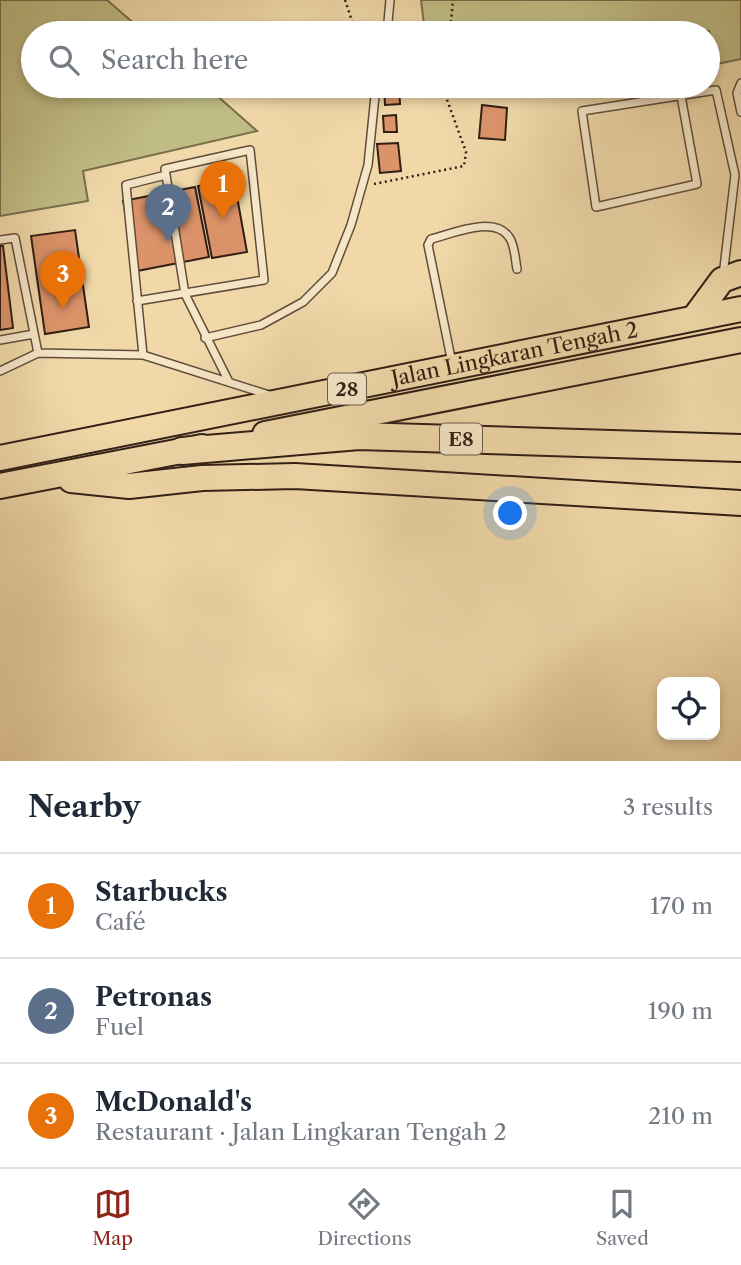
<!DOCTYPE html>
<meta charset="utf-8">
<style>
body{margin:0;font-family:"Libre Caslon Text",serif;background:#f6f6f7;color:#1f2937}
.controls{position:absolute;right:21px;bottom:21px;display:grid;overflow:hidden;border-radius:14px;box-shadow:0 4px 10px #0003}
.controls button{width:63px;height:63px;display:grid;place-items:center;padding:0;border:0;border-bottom:2px solid #e0e1e3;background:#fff;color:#1f2937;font:35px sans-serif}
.you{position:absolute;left:511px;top:514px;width:24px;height:24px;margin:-18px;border:5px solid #fff;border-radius:50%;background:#1a73e8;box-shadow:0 0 0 10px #1a73e833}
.badge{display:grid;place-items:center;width:46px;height:46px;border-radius:50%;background:#8f2418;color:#fff;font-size:23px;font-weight:700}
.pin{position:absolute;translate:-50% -58px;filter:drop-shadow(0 2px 4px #0008)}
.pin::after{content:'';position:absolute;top:37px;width:24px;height:21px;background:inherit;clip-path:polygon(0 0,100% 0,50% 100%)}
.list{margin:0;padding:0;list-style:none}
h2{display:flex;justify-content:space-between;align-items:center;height:91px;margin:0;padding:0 28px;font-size:30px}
h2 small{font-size:23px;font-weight:400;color:#747a83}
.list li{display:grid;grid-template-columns:46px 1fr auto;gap:21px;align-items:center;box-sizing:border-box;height:105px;padding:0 28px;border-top:2px solid #e0e1e3}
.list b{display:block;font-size:26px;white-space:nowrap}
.list p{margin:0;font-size:23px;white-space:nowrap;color:#747a83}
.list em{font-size:23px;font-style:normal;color:#747a83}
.icon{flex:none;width:38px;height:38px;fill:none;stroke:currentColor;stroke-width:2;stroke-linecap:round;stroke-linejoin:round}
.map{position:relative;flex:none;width:741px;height:761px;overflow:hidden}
.search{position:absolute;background:#fff;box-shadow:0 4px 10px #0003;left:21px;right:21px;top:21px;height:77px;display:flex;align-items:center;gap:18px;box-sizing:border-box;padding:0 24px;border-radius:38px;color:#747a83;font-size:26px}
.sheet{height:406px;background:#fff}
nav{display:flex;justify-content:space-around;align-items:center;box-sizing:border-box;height:98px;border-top:2px solid #e0e1e3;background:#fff;font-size:19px;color:#747a83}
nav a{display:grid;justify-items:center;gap:4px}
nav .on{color:#8f2418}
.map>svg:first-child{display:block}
</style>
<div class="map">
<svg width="741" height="761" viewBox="0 0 741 761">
<rect width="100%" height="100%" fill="#f0d8a9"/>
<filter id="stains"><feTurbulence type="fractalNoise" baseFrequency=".00286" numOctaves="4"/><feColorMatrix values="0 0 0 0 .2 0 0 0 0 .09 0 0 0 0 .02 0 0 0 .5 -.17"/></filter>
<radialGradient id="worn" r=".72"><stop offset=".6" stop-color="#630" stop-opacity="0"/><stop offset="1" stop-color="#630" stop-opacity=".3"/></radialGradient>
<!-- green -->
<path fill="#c0bd84" stroke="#786e4c" stroke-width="2" d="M0,0h107l38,33h-112v53h173l51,45 -174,40 5,30 -88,15z
M421,0h320v59l-24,5 -8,-33 -284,2z"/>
<!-- building -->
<path fill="#dc9369" stroke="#311f15" stroke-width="2" d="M384,86h15l1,18 -15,1z
M482,105l25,3 -2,32 -26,-2z
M396,115l1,17h-13l-1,-16z
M398,143l3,28 -21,2 -3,-29z
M234,180l13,72 -35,6 -14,-72z
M195,187l14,70 -72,14 -14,-70z
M75,230l14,97 -44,7 -14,-98z
M0,246h3l10,82 -13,2z"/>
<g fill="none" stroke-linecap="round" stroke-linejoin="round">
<defs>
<path id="service" d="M387,33l3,-33
M741,83l-4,10 4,19
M681,96l16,88 -101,23 -14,-96 134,-21 19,85 -12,101
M0,240l15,-2 23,115
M137,301l127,-21 -14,-130 -85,19 1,6
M205,338l56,-13 42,-23 29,-29 19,-48 17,-60 8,-79
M0,340l34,-6
M143,355l-17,-170 40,-10 19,119 44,88
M452,363l-24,-118 3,-6c21,-5 63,-24 78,-2 6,8 6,22 8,32
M0,371l38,-18 105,2 126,40"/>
<g id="trunk">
<path d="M694,318l28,-38 19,-7"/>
<path d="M265,434l476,-94"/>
<path id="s1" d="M0,458l741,-149"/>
<path d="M71,480l58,6 73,-8 93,-2 446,27"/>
<path d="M0,486l202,-39"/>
</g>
<path id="motorway" d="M182,451l177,-15 382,12"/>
</defs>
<!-- service casing -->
<use href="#service" stroke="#614d3a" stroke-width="10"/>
<!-- trunk casing -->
<use href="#trunk" stroke="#311f15" stroke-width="28"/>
<!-- motorway casing -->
<use href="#motorway" stroke="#311f15" stroke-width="30"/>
<!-- path -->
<path stroke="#311f15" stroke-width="2.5" stroke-dasharray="2 3.5" stroke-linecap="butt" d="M345,0l11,33
M450,33l3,-33
M374,184l90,-18 2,-14 -24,-66"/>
<!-- service -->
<use href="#service" stroke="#f5e6c7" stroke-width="7"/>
<!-- trunk -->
<use href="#trunk" stroke="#f0d8a9" stroke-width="24"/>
<!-- motorway -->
<use href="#motorway" stroke="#f0d8a9" stroke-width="26"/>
</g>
<g text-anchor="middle" stroke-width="5" stroke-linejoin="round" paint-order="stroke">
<!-- shield labels -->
<g fill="#f5e6c7" stroke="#6c5b4a" stroke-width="2">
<rect x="328" y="373.5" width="38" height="31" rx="5"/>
<rect x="440" y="423.5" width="42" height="31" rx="5"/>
</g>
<g font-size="19" font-weight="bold" fill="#311f15">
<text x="347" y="396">28</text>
<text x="461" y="446">E8</text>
</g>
<!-- street labels -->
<g font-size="21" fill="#311f15" stroke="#f5e6c7">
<text dy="7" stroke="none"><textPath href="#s1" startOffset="525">Jalan Lingkaran Tengah 2</textPath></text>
</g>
</g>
<rect width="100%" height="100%" filter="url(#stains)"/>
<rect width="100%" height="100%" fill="url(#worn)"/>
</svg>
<div class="controls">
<button><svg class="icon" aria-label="locate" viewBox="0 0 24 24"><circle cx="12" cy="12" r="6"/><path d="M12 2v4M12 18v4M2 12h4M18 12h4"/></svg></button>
</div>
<div class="you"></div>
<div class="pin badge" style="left:223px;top:219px;background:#e8710a">1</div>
<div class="pin badge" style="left:168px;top:242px;background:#5c6f8a">2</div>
<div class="pin badge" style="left:63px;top:309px;background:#e8710a">3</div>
<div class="search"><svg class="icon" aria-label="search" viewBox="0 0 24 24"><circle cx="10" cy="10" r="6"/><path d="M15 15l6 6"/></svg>Search here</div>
</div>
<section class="sheet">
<h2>Nearby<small>3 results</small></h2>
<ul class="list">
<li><span class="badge" style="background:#e8710a">1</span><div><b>Starbucks</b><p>Café</p></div><em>170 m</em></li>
<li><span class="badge" style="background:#5c6f8a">2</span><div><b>Petronas</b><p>Fuel</p></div><em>190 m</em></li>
<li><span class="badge" style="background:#e8710a">3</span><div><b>McDonald's</b><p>Restaurant · Jalan Lingkaran Tengah 2</p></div><em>210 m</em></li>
</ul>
</section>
<nav>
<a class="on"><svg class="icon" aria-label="map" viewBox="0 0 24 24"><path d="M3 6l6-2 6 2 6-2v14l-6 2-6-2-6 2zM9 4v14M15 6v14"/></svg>Map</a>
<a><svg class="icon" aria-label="directions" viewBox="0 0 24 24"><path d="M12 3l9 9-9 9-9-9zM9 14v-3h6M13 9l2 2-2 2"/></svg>Directions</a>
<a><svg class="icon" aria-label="saved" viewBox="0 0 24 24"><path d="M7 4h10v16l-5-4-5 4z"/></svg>Saved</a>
</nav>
